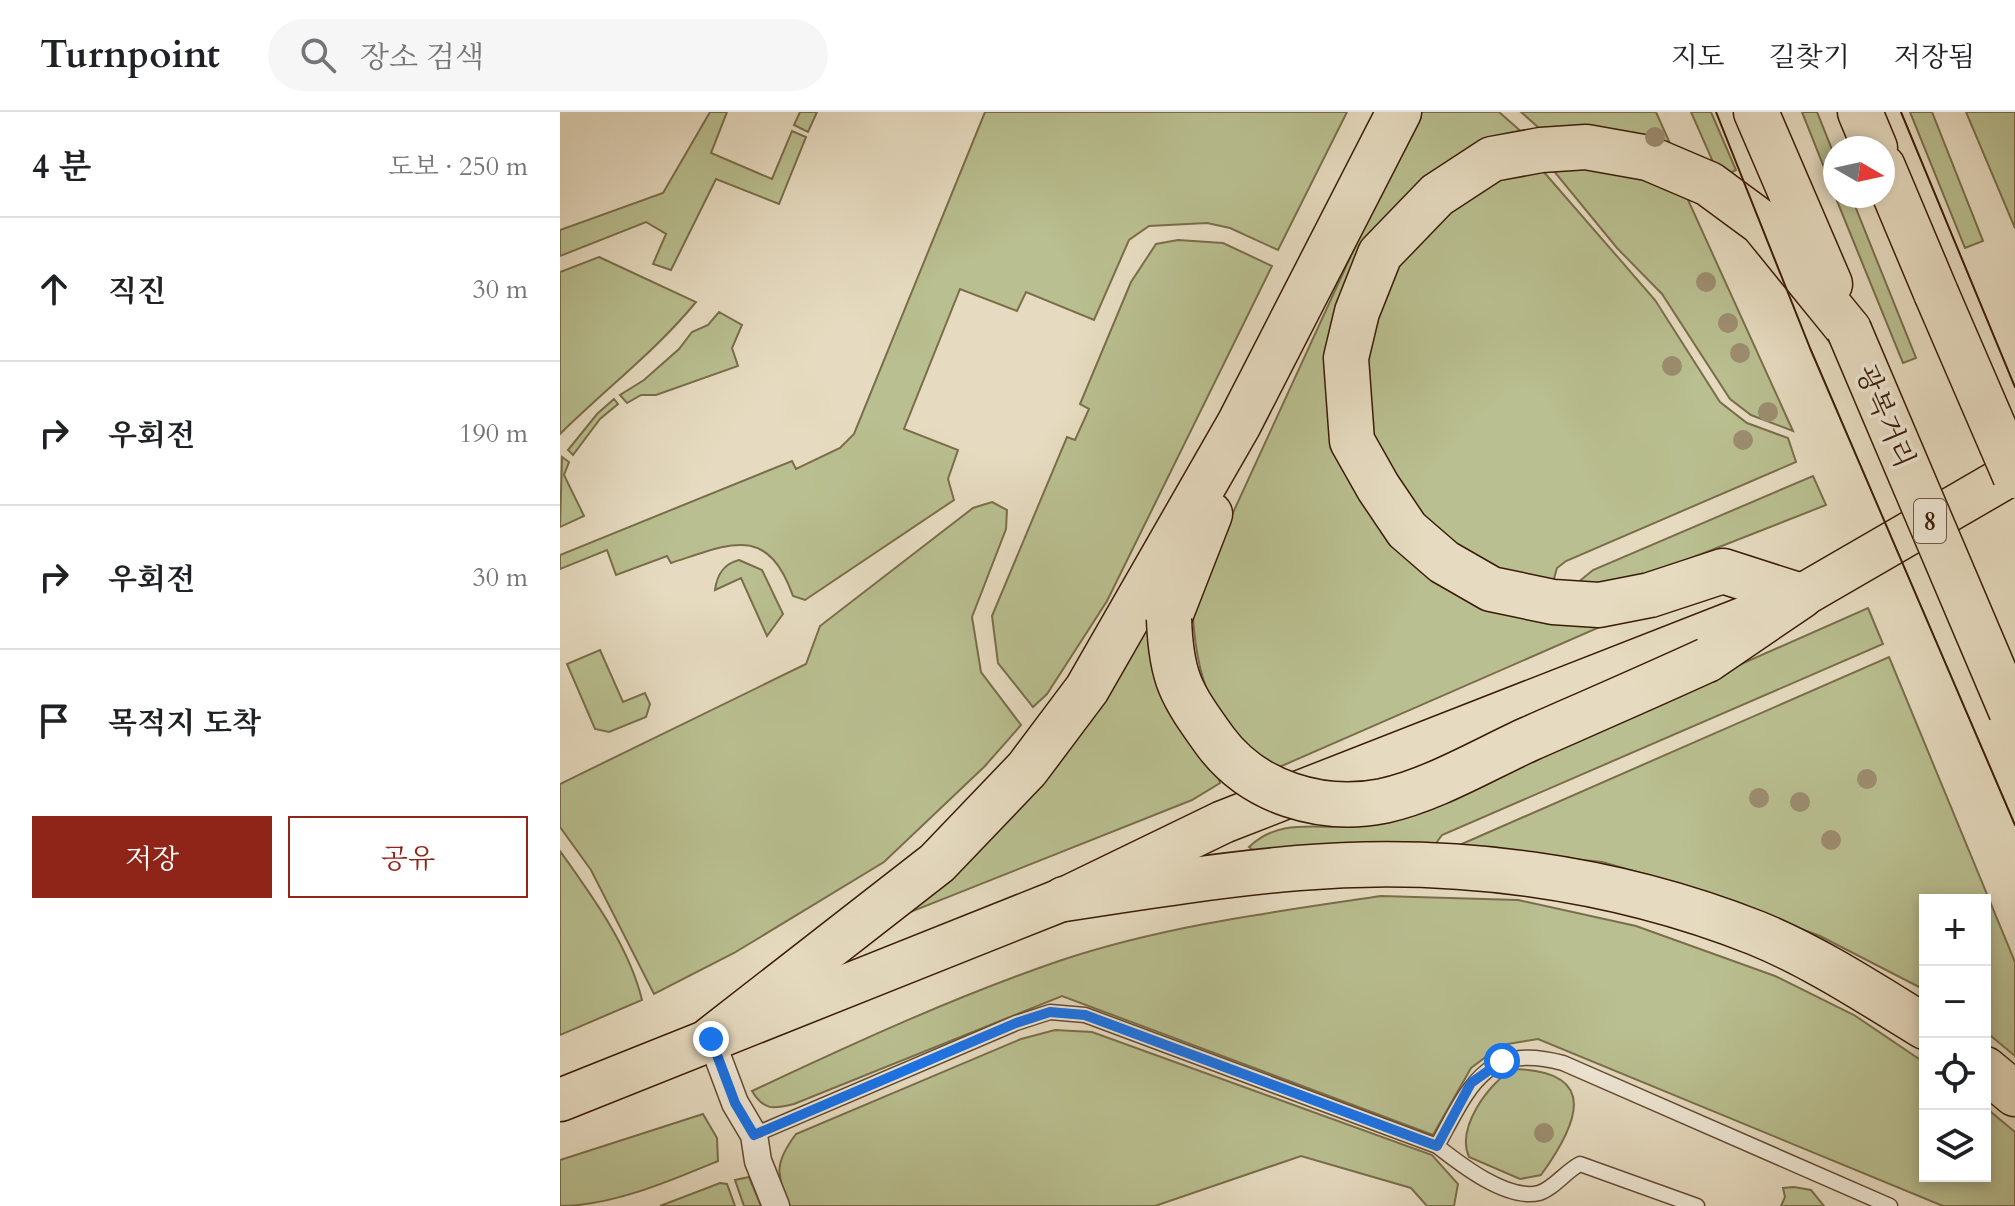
<!DOCTYPE html>
<html lang="ko">
<meta charset="utf-8">
<style>
body{margin:0;font-family:Cardo,"Noto Serif KR",serif;background:#f6f6f6;color:#202124}
.controls{position:absolute;right:24px;bottom:24px;display:grid;overflow:hidden;border-radius:0px;box-shadow:0 4px 12px #0003}
.controls button{width:72px;height:72px;display:grid;place-items:center;padding:0;border:0;border-bottom:2px solid #e0e0e0;background:#fff;color:#202124;font:40px sans-serif}
.compass{position:absolute;left:1263px;top:24px;width:72px;height:72px;border-radius:50%;background:#fff;box-shadow:0 4px 12px #0003;rotate:99deg}
.stop{position:absolute;width:24px;height:24px;margin:-18px;border:6px solid #1a73e8;border-radius:50%;background:#fff}
.stop.end{background:#1a73e8;border-color:#fff;box-shadow:0 2px 8px #0008}
.list{margin:0;padding:0;list-style:none}
h2{display:flex;justify-content:space-between;align-items:center;height:104px;margin:0;padding:0 32px;font-size:34px}
h2 small{font-size:26px;font-weight:400;color:#757577}
.list li{display:grid;grid-template-columns:52px 1fr auto;gap:24px;align-items:center;box-sizing:border-box;height:144px;padding:0 32px;border-top:2px solid #e0e0e0}
.list b{display:block;font-size:30px;white-space:nowrap}
.list em{font-size:26px;font-style:normal;color:#757577}
.actions{display:flex;gap:16px;padding:24px 32px}
.actions a{flex:1;padding:18px 0;border:2px solid #8f2418;border-radius:0px;text-align:center;font-size:28px;color:#8f2418}
.actions .main{background:#8f2418;color:#fff}
.icon{flex:none;width:44px;height:44px;fill:none;stroke:currentColor;stroke-width:2;stroke-linecap:round;stroke-linejoin:round}
.map{position:relative;flex:none;width:1455px;height:1094px;overflow:hidden}
header{display:flex;align-items:center;gap:48px;box-sizing:border-box;height:112px;padding:0 40px;background:#fff;border-bottom:2px solid #e0e0e0}
header strong{font-size:38px}
nav{display:flex;gap:44px;margin-inline-start:auto;font-size:28px}
.search{width:560px;height:72px;background:#f6f6f6;display:flex;align-items:center;gap:20px;box-sizing:border-box;padding:0 28px;border-radius:44px;color:#757577;font-size:30px}
main{display:flex}
aside{flex:1;background:#fff}
.map>svg:first-child{display:block}
</style>
<header>
<strong>Turnpoint</strong>
<div class="search"><svg class="icon" aria-label="search" viewBox="0 0 24 24"><circle cx="10" cy="10" r="6"/><path d="M15 15l6 6"/></svg>장소 검색</div>
<nav><a>지도</a><a>길찾기</a><a>저장됨</a></nav>
</header>
<main>
<aside>
<h2>4 분<small>도보 · 250 m</small></h2>
<ul class="list">
<li><svg class="icon" aria-label="ahead" viewBox="0 0 24 24"><path d="M12 20V5M6 11l6-6 6 6"/></svg><div><b>직진</b></div><em>30 m</em></li>
<li><svg class="icon" aria-label="right" viewBox="0 0 24 24"><path d="M7 20v-9h11M14 6l5 5-5 5"/></svg><div><b>우회전</b></div><em>190 m</em></li>
<li><svg class="icon" aria-label="right" viewBox="0 0 24 24"><path d="M7 20v-9h11M14 6l5 5-5 5"/></svg><div><b>우회전</b></div><em>30 m</em></li>
<li><svg class="icon" aria-label="arrive" viewBox="0 0 24 24"><path d="M6 21V4h12l-3 4 3 4H6"/></svg><div><b>목적지 도착</b></div></li>
</ul>
<div class="actions"><a class="main">저장</a><a>공유</a></div>
</aside>
<div class="map">
<svg width="1455" height="1094" viewBox="0 0 1455 1094">
<rect width="100%" height="100%" fill="#e6dbc0"/>
<filter id="stains"><feTurbulence type="fractalNoise" baseFrequency=".0025" numOctaves="4"/><feColorMatrix values="0 0 0 0 .2 0 0 0 0 .09 0 0 0 0 .02 0 0 0 .5 -.17"/></filter>
<radialGradient id="worn" r=".72"><stop offset=".6" stop-color="#630" stop-opacity="0"/><stop offset="1" stop-color="#630" stop-opacity=".3"/></radialGradient>
<!-- green -->
<path fill="#b9bf90" stroke="#7a6e4a" stroke-width="2" d="M150,0h17l-16,41 61,26 20,-48 14,6 -27,67 -63,-25 -45,91 -18,-6 13,-30 -20,-12 -86,34v-26l103,-37z
M240,0h17l-9,20 -14,-7z
M425,0h362l-69,138 -48,-22 -23,-5 -58,3 -20,14 -35,80 -68,-28 -9,19 -57,-22 -56,140 54,21 -10,29 6,21 -149,100 -12,-4c-26,-73 -63,-52 -122,-33l-4,-7 -51,19 -9,-25 -47,19v-14l232,-94 4,8 44,-21 14,-14z
M857,0h82l25,22 -72,34 -117,187 72,193 218,68 -348,152c-68,-43 -81,-88 -85,-166z
M961,0h135l16,36 -132,-19z
M1131,0h20l25,58 -16,8z
M1242,0h15l18,45v38z
M1350,0h22l51,129 -18,7z
M1406,0h49v116z
M976,51l119,137 65,102 27,21 41,15 8,24 -230,99 -9,7 -5,18c-65,-9 -149,-65 -173,-128 -23,-62 -15,-143 20,-199 32,-49 85,-73 137,-96z
M1028,53l66,12 30,14 109,240 -42,-16 -21,-16 -68,-105 -45,-46 -64,-78z
M1275,84h16l65,162 -13,5z
M618,128l45,3 49,23 -165,335 -60,93 -14,13 -35,-44 -6,-47 75,-179 8,3 14,-31 -9,-5 51,-122 25,-38z
M39,145l97,45c-40,49 -91,87 -136,132v-162z
M159,200l23,13 -10,23 6,18 -82,29h-15l-14,8 -7,-8 24,-15 35,-31 13,-17 16,-7z
M54,287l4,5 -18,15 -27,36 -5,-5 29,-36z
M2,345l7,5 -5,13 20,41 -24,11z
M1253,364l13,29 -201,79 -54,4 22,-18z
M432,390l15,8 -1,19 -34,88 9,55 40,53 -36,41 -101,96 -150,91 -80,41 -63,-124 -31,-43v-43l246,-120 14,-38 153,-118z
M179,448l23,10 21,44 -16,22 -26,-58 -26,12c2,-15 8,-26 24,-30z
M607,476l53,195 -28,17 -294,117z
M1308,496l15,36 -441,191 -8,11 -178,7 -7,-6c29,-28 64,-19 100,-20 16,-1 33,-7 49,-11z
M40,538l23,52 22,-9 5,11 -4,13 -37,15 -14,-3 -28,-65z
M1329,545l126,305v94l-30,-25v-131h-60v90l-105,-54 -137,-51 -81,-23 -147,-15z
M0,739c32,45 69,95 82,149l-82,35z
M821,784l137,4 118,26 139,50 79,39 71,48v113h60v-69l30,25v74h-72l-405,-167 -36,6 -31,23 -38,67 -371,-139 -268,108c-21,5 -30,7 -42,-13 100,-47 202,-94 307,-130 104,-35 214,-49 322,-65z
M495,918l37,2 340,123 26,29 -4,22h-27l-16,-18 -110,-32 -146,50h-365c-15,-32 -15,-44 6,-72l225,-95z
M953,957c89,2 64,56 28,106l-21,4 -51,-22c-13,-29 19,-73 44,-88z
M143,1002l14,24 1,23c-48,20 -106,45 -158,45v-46z
M189,1065l12,29h-17l-9,-26z
M160,1071l7,1 8,22h-75z
M1234,1075l17,3 13,16h-43l4,-9 -2,-9z"/>
<g fill="none" stroke-linecap="round" stroke-linejoin="round">
<defs>
<path id="lane" d="M194,1023l262,-112 34,-11 35,3 352,131c23,18 70,55 102,47 14,-4 27,-22 41,-29l117,42
M877,1034c33,-60 48,-104 126,-83l327,143"/>
<path id="street" d="M151,927l24,64 19,32 4,26 18,45"/>
<path id="primary" d="M0,988l504,-201 159,-77 578,-226 214,-124"/>
<path id="highway" d="M1196,0l74,172
M1300,0l15,36
M1323,55l53,126
M1241,484l-78,-25 -73,24 -51,10 -46,-3 -62,-13 -47,-27 -37,-32 -29,-43 -26,-46 -6,-83 11,-46 23,-58 57,-59 55,-36 49,-9 45,-3 62,11 61,26 53,39 87,107
M609,507l41,-105
M1147,548l94,-64
M504,787c78,-12 155,-24 234,-31 154,-13 314,8 458,65 59,24 115,61 169,94
M151,927l226,-176 90,-94 60,-80 152,-265 160,-312
M1425,957l30,25"/>
</defs>
<!-- lane casing -->
<use href="#lane" stroke="#654c34" stroke-width="17"/>
<!-- street casing -->
<use href="#street" stroke="#654c34" stroke-width="29"/>
<!-- primary casing -->
<use href="#primary" stroke="#3a1c05" stroke-width="45"/>
<!-- highway casing -->
<use href="#highway" stroke="#3a1c05" stroke-width="47"/>
<!-- lane -->
<use href="#lane" stroke="#efe8d6" stroke-width="14"/>
<!-- street -->
<use href="#street" stroke="#efe8d6" stroke-width="26"/>
<!-- primary -->
<use href="#primary" stroke="#e6dbc0" stroke-width="42"/>
<!-- highway -->
<use href="#highway" stroke="#e6dbc0" stroke-width="44"/>
<!-- tram -->
<path stroke="#3a1c05" stroke-width="2" d="M1156,0l94,236 205,477
M1341,0l114,275"/>
<defs>
<path id="highway-bridge" d="M1376,181l79,183
M1289,218l162,381
M609,507c2,59 12,75 46,122 38,52 107,72 168,60 50,-11 100,-41 146,-62 59,-26 119,-52 178,-79"/>
</defs>
<!-- highway-bridge casing -->
<use href="#highway-bridge" stroke="#3a1c05" stroke-width="47" stroke-linecap="butt"/>
<!-- highway-bridge -->
<use href="#highway-bridge" stroke="#e6dbc0" stroke-width="44"/>
</g>
<!-- trees -->
<g fill="#9c8d70">
<circle cx="1095" cy="25" r="10"/>
<circle cx="1146" cy="170" r="10"/>
<circle cx="1168" cy="211" r="10"/>
<circle cx="1180" cy="241" r="10"/>
<circle cx="1112" cy="254" r="10"/>
<circle cx="1208" cy="300" r="10"/>
<circle cx="1183" cy="328" r="10"/>
<circle cx="1307" cy="667" r="10"/>
<circle cx="1199" cy="686" r="10"/>
<circle cx="1240" cy="690" r="10"/>
<circle cx="1271" cy="728" r="10"/>
<circle cx="984" cy="1021" r="10"/>
</g>
<g fill="none" stroke-linecap="round" stroke-linejoin="round">
<!-- route -->
<path stroke="#1a73e8" stroke-width="10" d="M151,927l24,64 19,32 262,-112 34,-11 35,3 352,131 34,-63 31,-22"/>
</g>
<g text-anchor="middle" stroke-width="7" stroke-linejoin="round" paint-order="stroke">
<!-- shield labels -->
<rect fill="#efe8d6" stroke="#705944" stroke-width="2" x="1354" y="387" width="32" height="44" rx="6"/>
<g font-size="26" font-weight="bold" fill="#3a1c05">
<text x="1370" y="418">8</text>
</g>
<!-- street labels -->
<g font-size="28" fill="#3a1c05" stroke="#efe8d6">
<text transform="translate(1326 304) rotate(67)" y="10">광복거리</text>
</g>
</g>
<rect width="100%" height="100%" filter="url(#stains)"/>
<rect width="100%" height="100%" fill="url(#worn)"/>
</svg>
<div class="controls">
<button>+</button>
<button>−</button>
<button><svg class="icon" aria-label="locate" viewBox="0 0 24 24"><circle cx="12" cy="12" r="6"/><path d="M12 2v4M12 18v4M2 12h4M18 12h4"/></svg></button>
<button><svg class="icon" aria-label="layers" viewBox="0 0 24 24"><path d="M12 4l9 5-9 5-9-5zM3 14l9 5 9-5"/></svg></button>
</div>
<svg class="compass" viewBox="-18 -18 36 36"><path d="M0-13l5 13h-10z" fill="#e53935"/><path d="M0 13l5-13h-10z" fill="#757577"/></svg>
<div class="stop" style="left:942px;top:949px"></div>
<div class="stop end" style="left:151px;top:927px"></div>
</div>
</main>
